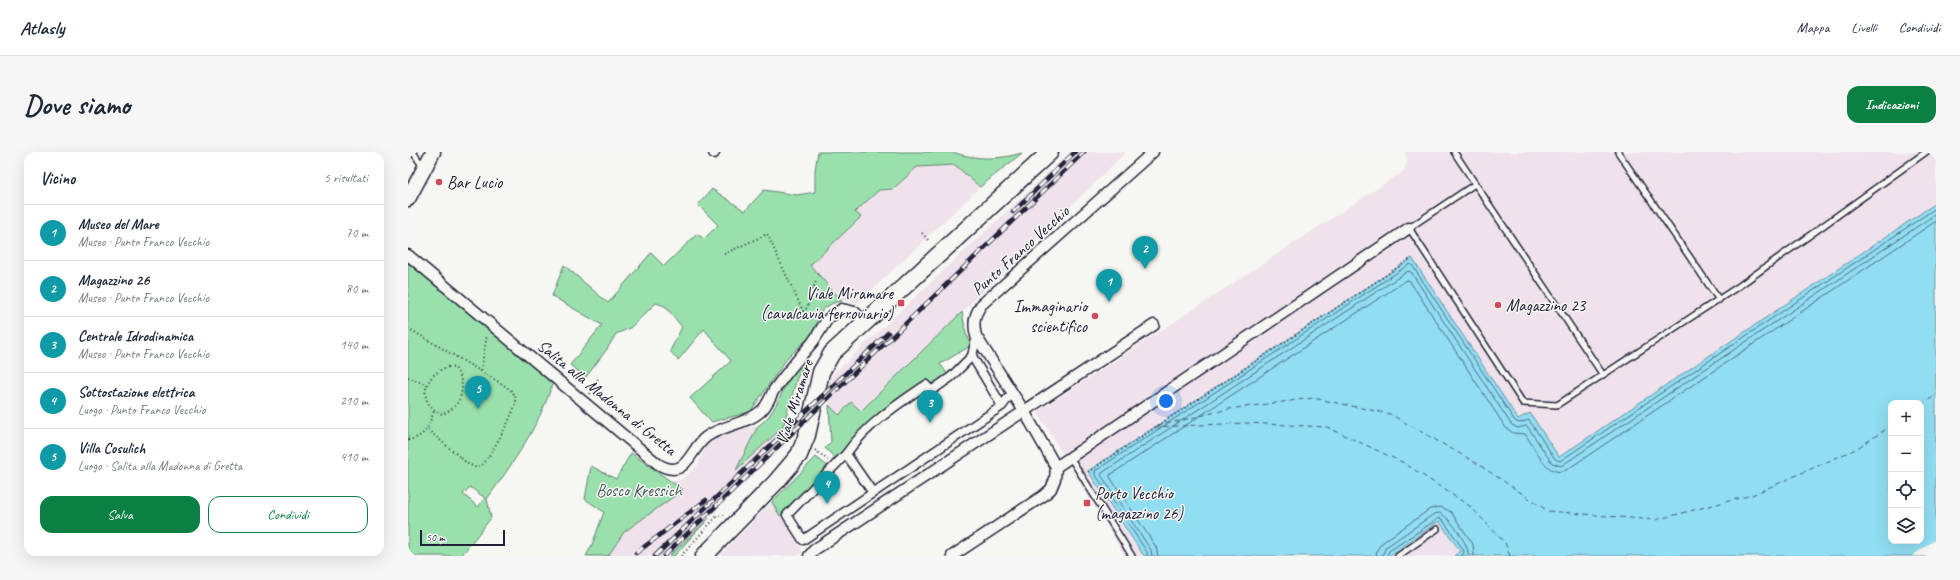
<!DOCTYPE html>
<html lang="it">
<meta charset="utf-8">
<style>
body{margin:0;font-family:Caveat,sans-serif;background:#f6f6f7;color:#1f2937}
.controls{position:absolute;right:12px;bottom:12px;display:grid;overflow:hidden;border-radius:8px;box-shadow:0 4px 16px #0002}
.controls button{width:36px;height:36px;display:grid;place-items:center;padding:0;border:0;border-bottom:1px solid #e0e1e3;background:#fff;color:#1f2937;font:20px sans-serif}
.scale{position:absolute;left:12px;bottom:10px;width:85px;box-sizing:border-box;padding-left:4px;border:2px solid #22223b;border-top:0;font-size:11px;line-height:14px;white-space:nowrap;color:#22223b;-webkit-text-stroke:3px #f6f6f2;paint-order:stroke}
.you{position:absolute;left:758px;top:249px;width:14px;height:14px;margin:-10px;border:3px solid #fff;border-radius:50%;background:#1a73e8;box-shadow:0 0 0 6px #1a73e833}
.badge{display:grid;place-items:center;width:26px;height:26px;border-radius:50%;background:#0b8043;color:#fff;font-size:13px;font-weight:700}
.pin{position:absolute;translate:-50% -33px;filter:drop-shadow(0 1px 2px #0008)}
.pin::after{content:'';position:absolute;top:21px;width:14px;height:12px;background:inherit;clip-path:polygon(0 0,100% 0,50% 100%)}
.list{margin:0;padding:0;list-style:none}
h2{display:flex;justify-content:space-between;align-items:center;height:52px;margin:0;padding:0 16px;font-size:17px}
h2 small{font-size:13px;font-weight:400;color:#747a83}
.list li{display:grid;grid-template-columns:26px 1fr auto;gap:12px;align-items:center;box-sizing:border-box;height:56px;padding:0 16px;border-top:1px solid #e0e1e3}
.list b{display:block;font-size:15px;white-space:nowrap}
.list p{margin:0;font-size:13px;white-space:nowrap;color:#747a83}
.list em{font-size:13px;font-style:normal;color:#747a83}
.actions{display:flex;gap:8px;padding:12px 16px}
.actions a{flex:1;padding:9px 0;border:1px solid #0b8043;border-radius:12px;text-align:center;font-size:14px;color:#0b8043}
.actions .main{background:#0b8043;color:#fff}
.icon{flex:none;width:22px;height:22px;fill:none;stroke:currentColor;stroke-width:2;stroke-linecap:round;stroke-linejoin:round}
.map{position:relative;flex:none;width:1528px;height:404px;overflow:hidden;border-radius:12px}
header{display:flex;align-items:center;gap:24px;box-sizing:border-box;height:56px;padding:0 20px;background:#fff;border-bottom:1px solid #e0e1e3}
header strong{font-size:19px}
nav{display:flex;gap:22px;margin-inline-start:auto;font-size:14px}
.intro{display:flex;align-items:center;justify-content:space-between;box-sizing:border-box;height:96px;padding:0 24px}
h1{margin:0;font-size:28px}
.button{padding:10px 18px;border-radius:12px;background:#0b8043;color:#fff;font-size:14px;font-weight:700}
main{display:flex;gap:24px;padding:0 24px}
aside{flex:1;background:#fff;border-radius:12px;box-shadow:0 4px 16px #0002}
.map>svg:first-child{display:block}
</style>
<header>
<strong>Atlasly</strong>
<nav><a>Mappa</a><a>Livelli</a><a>Condividi</a></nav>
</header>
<div class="intro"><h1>Dove siamo</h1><a class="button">Indicazioni</a></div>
<main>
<aside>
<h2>Vicino<small>5 risultati</small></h2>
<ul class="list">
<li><span class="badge" style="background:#0f9aa8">1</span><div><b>Museo del Mare</b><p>Museo · Punto Franco Vecchio</p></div><em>70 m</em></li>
<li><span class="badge" style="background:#0f9aa8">2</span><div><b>Magazzino 26</b><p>Museo · Punto Franco Vecchio</p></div><em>80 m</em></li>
<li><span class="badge" style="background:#0f9aa8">3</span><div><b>Centrale Idrodinamica</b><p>Museo · Punto Franco Vecchio</p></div><em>140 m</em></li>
<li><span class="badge" style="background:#0f9aa8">4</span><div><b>Sottostazione elettrica</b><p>Luogo · Punto Franco Vecchio</p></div><em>210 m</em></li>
<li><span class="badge" style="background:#0f9aa8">5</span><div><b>Villa Cosulich</b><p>Luogo · Salita alla Madonna di Gretta</p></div><em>410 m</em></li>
</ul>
<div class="actions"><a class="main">Salva</a><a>Condividi</a></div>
</aside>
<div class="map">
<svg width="1528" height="404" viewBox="0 0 1528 404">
<rect width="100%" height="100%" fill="#f6f6f2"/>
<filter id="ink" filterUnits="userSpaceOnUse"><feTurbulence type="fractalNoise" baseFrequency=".025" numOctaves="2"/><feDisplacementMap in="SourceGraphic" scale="8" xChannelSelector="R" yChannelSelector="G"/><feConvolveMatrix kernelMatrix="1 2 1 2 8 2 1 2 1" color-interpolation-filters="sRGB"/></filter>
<g filter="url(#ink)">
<!-- built -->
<path fill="#efe2eb" d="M662,0h56l-265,259 -10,-9 -12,13 -10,-10v-27z
M997,0h531v51l-377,255 -29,-44 -12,5 -46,-68 -143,-37 -241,157 56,85h-19l-88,-144 367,-241 3,-9z
M547,13l25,22 -123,117 -8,-3h-7l-32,-36 51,-47 -6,-6 24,-22 14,-1 24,-22z
M350,274l-21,43 46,-42 -4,23 -110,106h-61l16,-24 58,-42 -12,-9 11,-1 17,-15 6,-16 10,-12 9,-5z
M364,350l31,50 -6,4h-78z
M1031,369l21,31 -6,4h-65z"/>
<!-- green -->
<path fill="#9ae0ac" stroke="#5e8174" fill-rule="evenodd" d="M410,0h134c24,8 46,8 70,1l-42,34 -25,-22 -38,2 -24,22 -14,1 -24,22 6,5 -51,48 32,36 -9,2 -10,6 -13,28 -22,20 -38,55 -39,10 -21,-24 41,-37 -27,-32 -26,31 -8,-9 12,-24 -17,-21 -9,-3 -26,25 -14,6 -9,15 -21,28 -16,-12 32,-40 -50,-29 12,-31 44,38 43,-50 13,13 33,-32 7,5 14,-14 -20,-20 14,-16 33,22 19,-21 33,5 18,-3v-22z
M0,109l145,121c-14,45 -39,79 -66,117l4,19 -30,38h-53zM62,335l15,11 -7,9 -15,-13z
M554,160l4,22 6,11 -32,19 9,12 -18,13 -4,-7 -36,24 -56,52 -10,-10 6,-6 -2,-37 10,10 12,-13 10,9z
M401,203l-12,23 -14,49 -47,43 22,-44c17,-11 22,-32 32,-49 5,-8 13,-15 19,-22z
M223,301l52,37 -59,42 -16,24h-22l6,-11 12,-33 -19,-13 6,-33 25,13z
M408,305l13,10 -49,49 -8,-14z
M301,366l-35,38h-5z"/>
<!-- water -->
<path fill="#91ddf1" stroke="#6592a8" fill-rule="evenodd" d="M1528,51v353h-482l6,-5 -21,-30 -50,35h-245l-56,-85 324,-213 106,161 12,-6 29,44zM1483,251h30v138h-30z"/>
<!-- pier -->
<path fill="#f6f6f2" d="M1528,387v17h-24z"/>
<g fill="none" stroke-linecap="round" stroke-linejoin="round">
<!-- shore -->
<path stroke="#4e6d84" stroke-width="1" d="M739,404v-4l-52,-78v-3l315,-207 2,1 103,156 4,2 10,-3 26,39 5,2 376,-253
M744,404l-1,-6 -50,-75 1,-2 306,-202 3,1 100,152 6,4 10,-2 25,37 9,3 375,-252
M750,404l-2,-9 -46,-70v-2l297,-195h2l97,148 7,5 12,1c10,13 22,47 43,35l368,-248
M968,404l2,-8 5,-6 47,-33 11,-2 10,5 22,32 1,12
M974,404l4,-9 48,-33 5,-1c10,2 32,34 29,43
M979,404l2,-5 50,-33 4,2 20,29 1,4 -3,3"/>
<!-- ferry -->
<path stroke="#435a72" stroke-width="1" stroke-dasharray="5 4" stroke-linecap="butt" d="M1513,253l15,-10
M1102,404l-5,-13 -34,-36 -67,-44 -77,-36 -81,-4 -92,4 75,-18 84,-11 77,16 88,50 70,47 107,9 97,-25 104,-46 35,-23"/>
<defs>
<path id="service" d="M5,0l10,15
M1046,0l149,223
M1210,0l101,148
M1067,32l-66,44 114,175 34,2 182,-119 187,-134
M662,305l62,99
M990,404l39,-27"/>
<path id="pedestrian" d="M567,191l-3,13 30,50
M564,204l-21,21 -20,14 -5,-6c-28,19 -60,40 -80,69l-59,61 16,25 199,-134 6,-8
M438,302l27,39"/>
<path id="minor" d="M306,0v1
M0,103l250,209c29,17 31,-14 48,-27 17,-12 41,-13 55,-26 6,-5 9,-14 13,-21 12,-17 25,-32 38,-47 6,-8 10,-16 15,-23 4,-5 11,-8 15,-11l13,3 9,10
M648,315l353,-239
M401,404l5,-6 340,-225
M544,404l91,-60 8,-7 4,-10 1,-12 -32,-56 -48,-75c-3,-12 -2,-20 5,-31l172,-153"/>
<path id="secondary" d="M0,47l25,-47"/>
<path id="primary" d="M296,404l72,-74 23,-27 8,-20 14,-63 11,-19 218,-201"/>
</defs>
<!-- service casing -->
<use href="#service" stroke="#22223b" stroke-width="8"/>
<!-- pedestrian casing -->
<use href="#pedestrian" stroke="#22223b" stroke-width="11"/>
<!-- minor casing -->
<use href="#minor" stroke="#22223b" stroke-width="13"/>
<!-- secondary casing -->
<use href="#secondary" stroke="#22223b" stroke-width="17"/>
<!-- primary casing -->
<use href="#primary" stroke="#22223b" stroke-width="19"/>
<!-- path -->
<path stroke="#22223b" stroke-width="2" stroke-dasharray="1 3" stroke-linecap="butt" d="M514,81l8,9
M316,102l43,-20 36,77 4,-3 9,-28
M0,176l94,56c6,4 13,8 14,16 1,9 -26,56 -32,63 -2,3 -6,3 -9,4l-7,-3 -41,-35
M40,215l7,1c13,17 7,40 -13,46 -27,-11 -18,-40 6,-47z
M73,218l6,-35
M0,225l19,8
M182,242l9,-17
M198,253l11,6
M0,288c18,-3 20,-13 26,-29
M407,298l13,10
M680,320l324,-214
M273,404l36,-40 7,-1"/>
<!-- service -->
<use href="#service" stroke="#f6f6f2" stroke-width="5"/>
<!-- pedestrian -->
<use href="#pedestrian" stroke="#f6f6f2" stroke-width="8"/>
<!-- minor -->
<use href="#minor" stroke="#f6f6f2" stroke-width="10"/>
<!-- secondary -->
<use href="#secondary" stroke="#f6f6f2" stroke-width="14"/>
<!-- primary -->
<use href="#primary" stroke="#f6f6f2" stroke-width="16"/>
<defs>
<path id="rail" d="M605,60l62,-60
M228,401l70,-53
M247,404l233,-223
M256,404l420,-404"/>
</defs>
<!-- rail casing -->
<use href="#rail" stroke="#22223b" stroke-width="4.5"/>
<!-- rail -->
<use href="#rail" stroke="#f6f6f2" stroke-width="3" stroke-dasharray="9" stroke-linecap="butt"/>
</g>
</g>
<!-- markers -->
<g fill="#d1495b" stroke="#f6f6f2" stroke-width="1.5">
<circle cx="31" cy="30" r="4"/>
<rect x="489" y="147" width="8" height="8" rx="2"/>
<circle cx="1090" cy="153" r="4"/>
<circle cx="687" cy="164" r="4"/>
<rect x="675" y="347" width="8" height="8" rx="2"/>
</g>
<g text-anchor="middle" stroke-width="3" stroke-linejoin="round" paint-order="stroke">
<!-- poi labels -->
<g font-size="17" fill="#22223b" stroke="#f6f6f2" text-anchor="start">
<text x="39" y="36">Bar Lucio</text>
<text x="485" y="147" text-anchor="end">Viale Miramare<tspan x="485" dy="20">(cavalcavia ferroviario)</tspan></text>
<text x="1098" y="159">Magazzino 23</text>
<text x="679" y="160" text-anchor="end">Immaginario<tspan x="679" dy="20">scientifico</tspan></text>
<text x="687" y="347">Porto Vecchio<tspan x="687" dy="20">(magazzino 26)</tspan></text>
</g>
<!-- street labels -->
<g font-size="17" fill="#22223b" stroke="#f6f6f2">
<text transform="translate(612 98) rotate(-42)" y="6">Punto Franco Vecchio</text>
<text transform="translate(199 245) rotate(39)" y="6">Salita alla Madonna di Gretta</text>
<text transform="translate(386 250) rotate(-72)" y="6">Viale Miramare</text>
</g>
<!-- park labels -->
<g font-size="17" fill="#465b5d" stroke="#f6f6f2">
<text x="231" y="344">Bosco Kressich</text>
</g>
</g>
</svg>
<div class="controls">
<button>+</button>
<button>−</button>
<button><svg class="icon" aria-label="locate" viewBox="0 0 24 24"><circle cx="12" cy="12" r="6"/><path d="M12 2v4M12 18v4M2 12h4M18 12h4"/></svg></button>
<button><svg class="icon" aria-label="layers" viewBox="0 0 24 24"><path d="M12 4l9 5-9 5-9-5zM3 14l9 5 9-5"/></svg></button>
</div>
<div class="scale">50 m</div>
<div class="you"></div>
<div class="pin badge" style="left:701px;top:150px;background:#0f9aa8">1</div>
<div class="pin badge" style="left:737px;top:117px;background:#0f9aa8">2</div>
<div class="pin badge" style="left:522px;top:271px;background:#0f9aa8">3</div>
<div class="pin badge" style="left:419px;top:352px;background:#0f9aa8">4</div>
<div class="pin badge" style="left:70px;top:257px;background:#0f9aa8">5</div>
</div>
</main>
